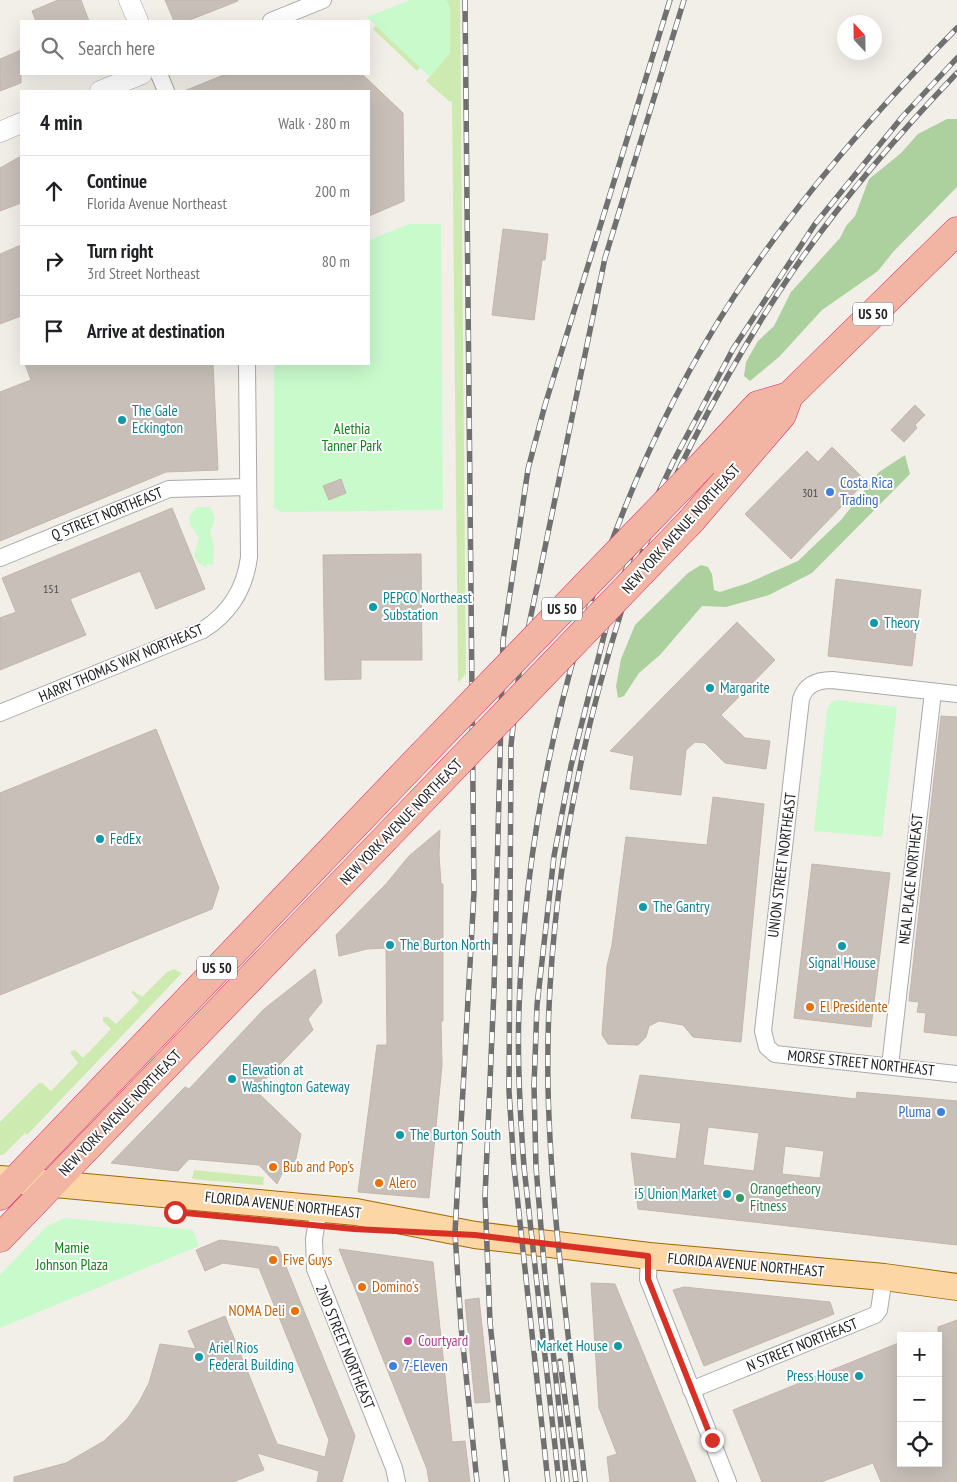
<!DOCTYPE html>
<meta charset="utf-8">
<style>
body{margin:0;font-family:"PT Sans Narrow",sans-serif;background:#f6f6f6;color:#202124}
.controls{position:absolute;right:15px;bottom:15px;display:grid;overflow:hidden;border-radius:0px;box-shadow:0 5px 20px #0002}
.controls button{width:45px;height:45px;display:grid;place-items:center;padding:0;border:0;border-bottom:1px solid #e0e0e0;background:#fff;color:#202124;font:25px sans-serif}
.compass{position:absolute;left:837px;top:15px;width:45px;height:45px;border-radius:50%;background:#fff;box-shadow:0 5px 20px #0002;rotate:338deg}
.stop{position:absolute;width:15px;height:15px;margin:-11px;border:4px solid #d93025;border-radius:50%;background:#fff}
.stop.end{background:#d93025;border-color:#fff;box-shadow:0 1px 5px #0008}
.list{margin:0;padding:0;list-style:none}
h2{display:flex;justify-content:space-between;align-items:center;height:65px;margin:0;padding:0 20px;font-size:21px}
h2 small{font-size:16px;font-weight:400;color:#757577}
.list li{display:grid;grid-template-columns:32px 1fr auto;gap:15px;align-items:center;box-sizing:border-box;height:70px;padding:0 20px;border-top:1px solid #e0e0e0}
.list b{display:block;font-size:19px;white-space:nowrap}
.list p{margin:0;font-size:16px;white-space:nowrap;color:#757577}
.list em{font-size:16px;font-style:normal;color:#757577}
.icon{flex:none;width:28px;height:28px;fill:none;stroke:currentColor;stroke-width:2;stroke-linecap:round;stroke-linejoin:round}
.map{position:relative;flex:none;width:957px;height:1482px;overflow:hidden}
.search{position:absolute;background:#fff;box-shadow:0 5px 20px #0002;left:20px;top:20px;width:350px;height:55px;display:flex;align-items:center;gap:12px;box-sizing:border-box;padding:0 18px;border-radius:0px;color:#757577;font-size:19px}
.panel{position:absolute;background:#fff;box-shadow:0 5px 20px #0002;left:20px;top:90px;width:350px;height:275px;border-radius:0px}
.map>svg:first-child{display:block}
</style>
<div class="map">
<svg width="957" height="1482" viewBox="0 0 957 1482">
<rect width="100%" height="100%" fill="#f2efe9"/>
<!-- grass -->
<path fill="#cdebb0" d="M446,0h14l6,674 -8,9 -6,-581 -3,-1 -23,-20 24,-28v-45z
M376,26l44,41 -3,4 -44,-42z
M174,969l8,4 -155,162 -2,-2 -22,22h-3v-33l39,-39h3l9,8 27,-28 -7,-9v-3l4,-1 8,8 28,-29 -8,-8v-4h5l8,7 23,-23 -7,-8v-3l10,7 25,-25z
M194,1170l70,7 -1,8 -71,-6z"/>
<!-- forest -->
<path fill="#add19e" d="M947,119h10v68l-64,65 -15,19 -56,39 -43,47 -29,24 -6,-5 2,-14 12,-21 16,-15 17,-34 49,-54 6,-12 9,-10 14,-37 31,-25 18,-20z
M905,455l5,19 -98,99 -43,22 -43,12 -24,-1 -42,49 -21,18 -15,23 -6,2 -2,-12 5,-27 14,-34 53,-52 13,-8 7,2 4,7 2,16 6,2 28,-9 50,-22 43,-41 38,-48z"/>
<!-- park -->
<path fill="#c8facc" d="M410,0h36l4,8v45l-20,24 -63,-60z
M409,224h32l2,286 -161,2 -8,-4v-144h95v-124z
M196,507h14l5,11 -5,14 4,13 -1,20 -6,-1v4l-9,-5 -4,-8 5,-17 -9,-14 -1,-7z
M837,700l60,7 -15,130 -68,-6 13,-121 4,-8z
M65,1218l128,12 6,16 -199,82v-53l47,-49z"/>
<!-- building -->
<path fill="#c7bfb8" stroke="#c4b6ab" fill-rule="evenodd" d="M58,0h23l8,21h-53l-4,-10z
M165,0h73v1l-51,20h-13z
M21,50v33l-21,8v-32z
M226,74h136l41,39 1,88 -35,15v-125h-185z
M21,156v47l-21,8v-43z
M503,229l45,5 -3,26h-3l-8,60 -42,-5z
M21,245v71l-21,8v-70z
M25,364h188l5,106 -52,2 -166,69v-149l31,-12z
M915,405l10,10 -10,10 2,3 -13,14 -13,-12z
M832,447l34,34 -75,78 -46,-45 62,-63 11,11z
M341,479l5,14 -17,7 -6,-14z
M172,508l33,81 -49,20 -16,-38 -70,28 16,36 -86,35v-52l16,-6 -14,-34z
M421,554l1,106h-61v19l-36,1 -2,-125z
M836,579l85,11 -9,76 -84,-10z
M737,622l38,38 -54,55 24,23 25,3 -4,28 -41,-6 -20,-20 -10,-1 -9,8 -5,45 -51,-6 4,-33 -24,-5z
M941,716l16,1v319l-33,-4 2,-19 -9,-1 2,-10 -10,-1z
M156,729l63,159 -7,21 -212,86v-202z
M713,797l51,7 -23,238 -48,-5 -10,-12 -24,-4 -10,5 -3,11 -8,8 -30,-1 -6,-9 5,-69 5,-21 14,-108 81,8z
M440,830l-1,24 2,30h2v137h-2l1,44 -13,133 -71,-6 19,-147h10l-1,-97 -19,1 -28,7 -3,-21 50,-51 23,-28z
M812,864l78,9 -19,154 -77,-9z
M315,969l7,33 -14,17 5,11 -58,60 46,44 -7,34 -9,-1 -8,17 -18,-19 -70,-6 -11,12 -67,-8 74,-76 4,2 75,-80z
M640,1075l216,24 1,-7 100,9v144l-319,-36 -7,-56 45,6 5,-36 -50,-5zM708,1127l51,6 -5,38 -51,-6zM785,1146l39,5 -4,27 -38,-4z
M220,1240l58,7 77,189 -13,46h-25l2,-11 -62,-18 7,17 -31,12h-219v-5l52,-14 38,-22 23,-22 12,-17 10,-19 11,-39 36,5 -8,-18 37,-15 52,128 48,13 4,-17 -70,-172 -36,-5 -18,8 -9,-21z
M339,1249l94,13 19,180 13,-1 5,41h-41l-2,-13z
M591,1283l24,1 81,198h-86l-3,-25 10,-3 -18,-46z
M684,1287l146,15 4,12 -130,52 -31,-76z
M479,1298l11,104 -15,1 -10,-103z
M957,1320v162h-76l-8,-19 -52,19h-59l-29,-72 168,-68v121h37v-136z"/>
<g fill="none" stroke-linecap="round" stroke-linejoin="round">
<defs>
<path id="minor" d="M271,21l52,-21
M159,74l7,17
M0,558l169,-69 79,-2
M957,694l-125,-14c-15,0 -26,4 -31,19l-38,332 4,16 8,7 182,20
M0,713l203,-83c27,-17 42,-41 46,-73l-2,-193
M890,1066l43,-374
M319,1208l-5,31 1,30 79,199 3,14
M649,1256l-1,23 80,203
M691,1390l184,-75 4,-5 5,-33"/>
<path id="tertiary" d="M129,0l9,21
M100,91l42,-17
M0,132l21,-9"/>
<path id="primary" d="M0,1179l356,33 119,23 174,21 235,21 73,10"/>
<path id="trunk" d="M704,463l54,-58 31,-9
M691,521l91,-106 7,-19 168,-165
M0,1196l421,-440
M0,1238l429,-445"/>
</defs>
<!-- minor casing -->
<use href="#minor" stroke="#a9a9a9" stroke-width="18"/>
<!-- tertiary casing -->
<use href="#tertiary" stroke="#a9a9a9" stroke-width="21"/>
<!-- primary casing -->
<use href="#primary" stroke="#a06b00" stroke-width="28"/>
<!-- trunk casing -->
<use href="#trunk" stroke="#dc2a67" stroke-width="29"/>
<!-- minor -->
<use href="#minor" stroke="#fff" stroke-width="16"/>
<!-- tertiary -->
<use href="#tertiary" stroke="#fff" stroke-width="20"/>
<!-- primary -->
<use href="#primary" stroke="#fcd6a4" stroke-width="26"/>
<!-- trunk -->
<use href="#trunk" stroke="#f2b4a3" stroke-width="28"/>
<defs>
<path id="rail" d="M465,0l9,892 -19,341 6,93 16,156
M560,1361l16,121
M507,1482l-17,-160 -5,-125 9,-208 9,-348 25,-172 17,-64 125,-405
M548,1482l-34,-315 -5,-76 2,-346 8,-72 86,-415 79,-258
M559,1482l-35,-315c-4,-53 -7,-106 -5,-158 8,-244 82,-509 216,-714 64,-97 141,-184 222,-267
M567,1482l-22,-206 -9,-109 -2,-81 3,-81 17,-149 17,-90 41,-162 32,-80 29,-62 60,-113 82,-125 88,-108 54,-58
M585,1482c-14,-131 -34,-263 -37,-395 -3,-162 26,-327 75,-481 34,-104 96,-222 156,-314 51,-79 113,-151 178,-219"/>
</defs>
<!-- rail casing -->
<use href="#rail" stroke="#707070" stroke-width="5.5"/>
<!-- rail -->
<use href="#rail" stroke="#fff" stroke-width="4" stroke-dasharray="11" stroke-linecap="butt"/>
<defs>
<path id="trunk-bridge" d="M421,756l283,-293
M429,793l262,-272"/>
</defs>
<!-- trunk-bridge casing -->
<use href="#trunk-bridge" stroke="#dc2a67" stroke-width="29" stroke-linecap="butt"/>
<!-- trunk-bridge -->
<use href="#trunk-bridge" stroke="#f2b4a3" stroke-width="28"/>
</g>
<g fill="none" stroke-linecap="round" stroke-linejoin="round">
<!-- route -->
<path stroke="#d93025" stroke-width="6" d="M175,1212l179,17 121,6 173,21v23l64,161"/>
</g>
<!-- markers -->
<g fill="#0f9aa8" stroke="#fff" stroke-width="2">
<circle cx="122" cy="420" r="5"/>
<circle cx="373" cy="607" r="5"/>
<circle cx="874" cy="623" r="5"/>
<circle cx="710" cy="688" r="5"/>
<circle cx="100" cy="839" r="5"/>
<circle cx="643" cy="907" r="5"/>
<circle cx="390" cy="945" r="5"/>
<circle cx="842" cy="946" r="5"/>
<circle cx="232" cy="1079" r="5"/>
<circle cx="400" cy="1135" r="5"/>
<circle cx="727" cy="1194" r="5"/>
<circle cx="618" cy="1346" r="5"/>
<circle cx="199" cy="1357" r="5"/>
<circle cx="859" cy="1376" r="5"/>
</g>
<g fill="#3f7fe0" stroke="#fff" stroke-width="2">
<circle cx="830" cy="492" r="5"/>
<circle cx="941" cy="1112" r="5"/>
<circle cx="393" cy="1366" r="5"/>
</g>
<g fill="#e8710a" stroke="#fff" stroke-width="2">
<circle cx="810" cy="1007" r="5"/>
<circle cx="273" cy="1167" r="5"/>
<circle cx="379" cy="1183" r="5"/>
<circle cx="273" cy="1260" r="5"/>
<circle cx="362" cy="1287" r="5"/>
<circle cx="295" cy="1311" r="5"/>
</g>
<circle fill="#2e9e5b" stroke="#fff" stroke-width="2" cx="740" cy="1198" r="5"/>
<circle fill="#d1479c" stroke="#fff" stroke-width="2" cx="408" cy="1341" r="5"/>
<g text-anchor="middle" stroke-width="4" stroke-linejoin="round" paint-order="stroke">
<!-- number labels -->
<g font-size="12" fill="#4b4948">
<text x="810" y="497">301</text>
<text x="51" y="593">151</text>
</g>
<!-- shield labels -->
<g fill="#fff" stroke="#646464" stroke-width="1">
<rect x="853" y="302.5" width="40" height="23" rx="4"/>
<rect x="542" y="597.5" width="40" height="23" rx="4"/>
<rect x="197" y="956.5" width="40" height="23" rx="4"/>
</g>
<g font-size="14" font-weight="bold" fill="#222">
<text x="873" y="319">US 50</text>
<text x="562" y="614">US 50</text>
<text x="217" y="973">US 50</text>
</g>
<!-- culture labels -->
<g font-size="15" fill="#0d838f" stroke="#fff" text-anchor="start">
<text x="132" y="416">The Gale<tspan x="132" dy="17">Eckington</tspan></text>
<text x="383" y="603">PEPCO Northeast<tspan x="383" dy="17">Substation</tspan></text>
<text x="884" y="628">Theory</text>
<text x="720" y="693">Margarite</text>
<text x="110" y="844">FedEx</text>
<text x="653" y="912">The Gantry</text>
<text x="400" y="950">The Burton North</text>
<text x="842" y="968" text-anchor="middle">Signal House</text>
<text x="242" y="1075">Elevation at<tspan x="242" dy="17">Washington Gateway</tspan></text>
<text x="410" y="1140">The Burton South</text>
<text x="717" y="1199" text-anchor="end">i5 Union Market</text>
<text x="608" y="1351" text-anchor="end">Market House</text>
<text x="209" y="1353">Ariel Rios<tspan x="209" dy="17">Federal Building</tspan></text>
<text x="849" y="1381" text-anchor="end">Press House</text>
</g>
<!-- park labels -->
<g font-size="15" fill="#0c8416" stroke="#fff">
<text x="352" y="434">Alethia<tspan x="352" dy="17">Tanner Park</tspan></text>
<text x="72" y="1253">Mamie<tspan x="72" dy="17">Johnson Plaza</tspan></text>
</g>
<!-- shop labels -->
<g font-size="15" fill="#366cbe" stroke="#fff" text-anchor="start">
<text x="840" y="488">Costa Rica<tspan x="840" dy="17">Trading</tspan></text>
<text x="931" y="1117" text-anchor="end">Pluma</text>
<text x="403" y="1371">7-Eleven</text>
</g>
<!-- street labels -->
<g font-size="15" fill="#222" stroke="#fff">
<text transform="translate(107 514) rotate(-22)" y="5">Q STREET NORTHEAST</text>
<text transform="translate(681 529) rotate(-48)" y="5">NEW YORK AVENUE NORTHEAST</text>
<text transform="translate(121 663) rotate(-23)" y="5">HARRY THOMAS WAY NORTHEAST</text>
<text transform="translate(401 822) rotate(-46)" y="5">NEW YORK AVENUE NORTHEAST</text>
<text transform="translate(782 865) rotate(-83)" y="5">UNION STREET NORTHEAST</text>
<text transform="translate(911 879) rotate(-84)" y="5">NEAL PLACE NORTHEAST</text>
<text transform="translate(861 1063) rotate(6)" y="5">MORSE STREET NORTHEAST</text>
<text transform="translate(120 1113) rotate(-46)" y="5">NEW YORK AVENUE NORTHEAST</text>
<text transform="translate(283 1205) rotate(6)" y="5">FLORIDA AVENUE NORTHEAST</text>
<text transform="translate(746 1265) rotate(5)" y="5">FLORIDA AVENUE NORTHEAST</text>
<text transform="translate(802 1345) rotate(-22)" y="5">N STREET NORTHEAST</text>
<text transform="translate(345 1347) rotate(68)" y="5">2ND STREET NORTHEAST</text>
</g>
<!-- food labels -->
<g font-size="15" fill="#c56008" stroke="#fff" text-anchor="start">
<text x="820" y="1012">El Presidente</text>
<text x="283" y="1172">Bub and Pop's</text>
<text x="389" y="1188">Alero</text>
<text x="283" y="1265">Five Guys</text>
<text x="372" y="1292">Domino's</text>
<text x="285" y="1316" text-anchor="end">NOMA Deli</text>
</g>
<!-- leisure labels -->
<g font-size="15" fill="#27864d" stroke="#fff" text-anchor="start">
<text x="750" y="1194">Orangetheory<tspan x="750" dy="17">Fitness</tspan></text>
</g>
<!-- hotel labels -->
<g font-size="15" fill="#b23c85" stroke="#fff" text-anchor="start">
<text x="418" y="1346">Courtyard</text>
</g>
</g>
</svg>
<div class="controls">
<button>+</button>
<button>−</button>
<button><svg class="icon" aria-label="locate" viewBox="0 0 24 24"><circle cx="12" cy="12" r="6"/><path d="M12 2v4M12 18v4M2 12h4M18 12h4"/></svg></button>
</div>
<svg class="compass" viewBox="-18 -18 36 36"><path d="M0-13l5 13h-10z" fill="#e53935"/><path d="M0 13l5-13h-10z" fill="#757577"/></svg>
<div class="stop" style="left:175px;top:1212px"></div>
<div class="stop end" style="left:712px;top:1440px"></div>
<div class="search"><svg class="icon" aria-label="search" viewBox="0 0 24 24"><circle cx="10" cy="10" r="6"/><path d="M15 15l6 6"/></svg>Search here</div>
<section class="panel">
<h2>4 min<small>Walk · 280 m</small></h2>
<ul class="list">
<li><svg class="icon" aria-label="ahead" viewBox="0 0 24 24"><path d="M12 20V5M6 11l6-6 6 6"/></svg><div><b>Continue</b><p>Florida Avenue Northeast</p></div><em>200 m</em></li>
<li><svg class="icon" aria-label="right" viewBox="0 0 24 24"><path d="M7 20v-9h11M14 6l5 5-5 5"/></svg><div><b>Turn right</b><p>3rd Street Northeast</p></div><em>80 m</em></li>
<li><svg class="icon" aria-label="arrive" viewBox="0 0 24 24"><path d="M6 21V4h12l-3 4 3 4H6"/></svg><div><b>Arrive at destination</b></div></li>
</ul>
</section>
</div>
